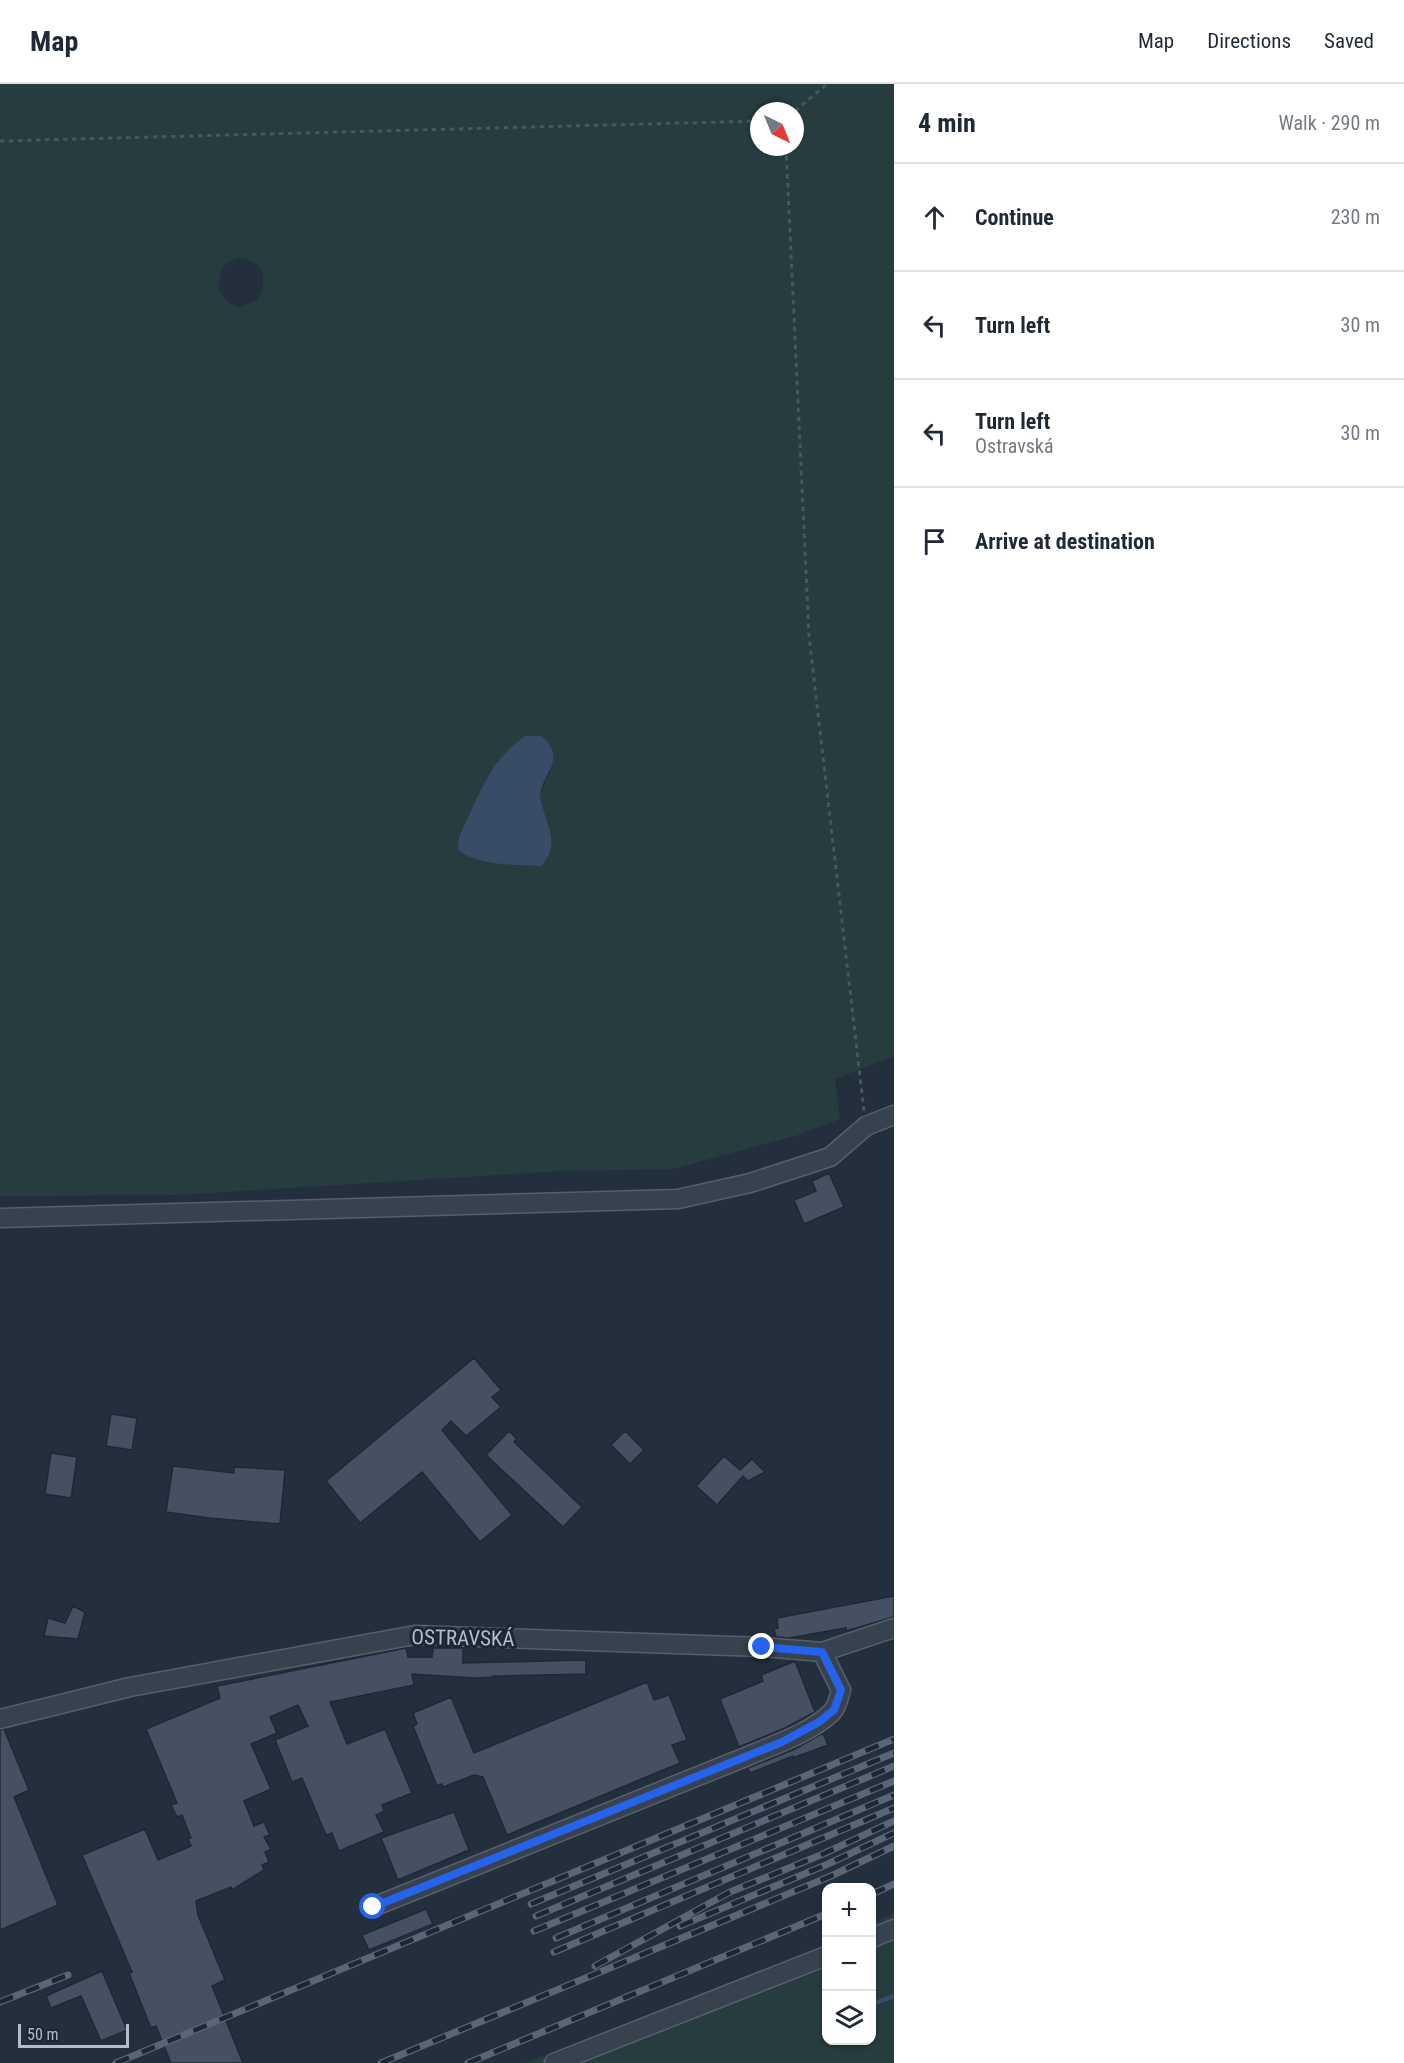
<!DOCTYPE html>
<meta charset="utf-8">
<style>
body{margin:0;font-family:"Roboto Condensed",sans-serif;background:#f2f2f3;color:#1f2937}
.controls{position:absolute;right:18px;bottom:18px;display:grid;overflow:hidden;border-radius:12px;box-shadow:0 2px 4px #0004}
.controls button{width:54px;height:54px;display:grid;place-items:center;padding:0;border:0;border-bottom:2px solid #e0e1e3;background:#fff;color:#1f2937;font:30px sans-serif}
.compass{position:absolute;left:750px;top:18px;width:54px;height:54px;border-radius:50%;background:#fff;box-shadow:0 2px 4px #0004;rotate:137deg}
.scale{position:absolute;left:18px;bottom:15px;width:111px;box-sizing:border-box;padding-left:6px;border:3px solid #b4bcc9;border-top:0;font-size:16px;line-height:21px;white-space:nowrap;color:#b4bcc9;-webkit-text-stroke:4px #1d2633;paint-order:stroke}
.stop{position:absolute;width:18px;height:18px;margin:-14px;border:4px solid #2563eb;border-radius:50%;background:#fff}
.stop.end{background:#2563eb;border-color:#fff;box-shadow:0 2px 6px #0008}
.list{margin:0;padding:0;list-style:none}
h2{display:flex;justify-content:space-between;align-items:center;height:78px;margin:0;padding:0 24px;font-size:26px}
h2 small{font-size:20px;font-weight:400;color:#747a83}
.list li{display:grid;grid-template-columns:39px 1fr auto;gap:18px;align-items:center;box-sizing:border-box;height:108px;padding:0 24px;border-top:2px solid #e0e1e3}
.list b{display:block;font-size:22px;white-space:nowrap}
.list p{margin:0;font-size:20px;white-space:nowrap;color:#747a83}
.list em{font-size:20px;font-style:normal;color:#747a83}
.icon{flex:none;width:33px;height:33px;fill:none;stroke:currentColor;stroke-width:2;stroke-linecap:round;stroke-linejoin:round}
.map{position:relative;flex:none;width:894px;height:1979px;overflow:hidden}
header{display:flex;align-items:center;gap:36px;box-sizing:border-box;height:84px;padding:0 30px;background:#fff;border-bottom:2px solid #e0e1e3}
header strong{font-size:28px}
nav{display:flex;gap:33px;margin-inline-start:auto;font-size:21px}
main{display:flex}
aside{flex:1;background:#fff}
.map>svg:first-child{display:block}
</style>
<header>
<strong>Map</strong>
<nav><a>Map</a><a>Directions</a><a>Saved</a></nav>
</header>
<main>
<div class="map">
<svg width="894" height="1979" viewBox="0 0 894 1979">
<rect width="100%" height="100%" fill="#242f3e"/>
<!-- green -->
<path fill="#263c3f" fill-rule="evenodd" d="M0,0h894v972l-59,23 5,40 -42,16 -125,34 -111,2 -386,24 -176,1zM759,27h36v36h-36zM237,174c6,1 13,1 18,5 10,8 11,25 3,35 -4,5 -15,7 -21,9l-9,-5 -11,-14c5,-17 1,-22 20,-30zM551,685l-11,26 1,9 -82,46v-13l22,-48z
M894,1829v150h-368l300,-119v96h46v-116z"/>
<!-- water -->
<path fill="#394c67" d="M525,652h16c27,22 2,36 -1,59 0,5 2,10 3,14 7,24 16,37 -2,57 -27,-2 -60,1 -83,-16l1,-13 22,-48 14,-24 17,-19z"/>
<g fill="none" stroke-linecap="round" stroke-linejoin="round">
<!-- stream -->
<path stroke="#394c67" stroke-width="4.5" d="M872,1920l22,-8"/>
</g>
<!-- building -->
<path fill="#455162" stroke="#1f2835" stroke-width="1.5" d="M829,1089l15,34 -40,17 -10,-24 22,-9 -4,-10z
M474,1274l27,32 -9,7 9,10 -35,29 -15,-15 -9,9 70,85 -32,27 -58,-70 -62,51 -34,-42z
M111,1330l26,4 -5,32 -26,-4z
M509,1347l8,8 -3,3 68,65 -19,20 -77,-72z
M625,1347l19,19 -14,14 -19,-19z
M51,1369l26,4 -6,41 -26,-4z
M724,1372l16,14 12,-11 13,13 -17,9 -5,-5 -26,29 -21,-19z
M173,1382l61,7v-6l51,3 -5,54 -71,-6 -43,-6z
M894,1512v21l-48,14v-3l-57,10 -13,-1 -2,-8 4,-1 -1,-10z
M73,1522l12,6 -7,27 -34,-3 4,-18 17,5z
M406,1564l2,9h24l1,-9h30v15l123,-3v14l-93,2 1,1 -19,1 -63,-4 2,11 -84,17 17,42 38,-15 27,64 -30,12 2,6 -8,4 8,17 -45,19 -7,-18 -6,2 -24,-57 -10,4 -17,-42 33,-14 -10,-21 -28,12 7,16 -26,11 20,45 -27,12 10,25 10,-4 6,13 -6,2 7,12 -6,3 4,10 -7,3 2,5 -32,20 -1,-3 -35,14 2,14 27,65 -13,6 31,77h-72l-15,-37 -5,2 -22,-55 3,-1 -50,-117 63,-26 13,31 33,-14 -3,-7 3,-1 -9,-23 -5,2 -6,-12 6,-2 -31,-74 74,-31 -3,-12z
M795,1577l20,51 -30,16 -46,19 -19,-48 43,-18 -2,-6z
M647,1598l7,18 15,-5 18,45 -15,5 8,18 -173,72 -24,-58 -9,-2 -31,12 -1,-3 -5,2 -24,-60 4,-2 -4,-11 38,-16 23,56z
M4,1645l25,61 -15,7 44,108 -58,25v-200z
M823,1649l5,12 -35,13v-2l-43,17 -2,-5 47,-19z
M454,1728l15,38 -71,30 -17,-42z
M426,1825l7,15 -64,26 -7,-15z
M102,1887l25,59 -26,11 -20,-45 -30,12 -5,-12z"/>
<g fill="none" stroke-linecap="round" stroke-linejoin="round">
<defs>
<path id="minor" d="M0,1134l678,-19 72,-16 80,-26 36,-31 28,-11
M0,1635l130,-32 285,-52 346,12 61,5 72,-24
M373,1823l370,-149c28,-12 68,-25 89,-46 5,-5 7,-15 9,-22l-19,-38
M872,1854l22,-9
M554,1979l272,-107"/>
</defs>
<!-- minor casing -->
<use href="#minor" stroke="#565f6c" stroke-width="21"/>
<!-- path -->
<path stroke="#44595c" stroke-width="3" stroke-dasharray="4.5 4.5" stroke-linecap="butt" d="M795,27l32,-27
M0,57l759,-20
M786,63l23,489 55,475"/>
<!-- minor -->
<use href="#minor" stroke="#38414e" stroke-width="18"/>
<defs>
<path id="rail" d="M872,1810l22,-10
M531,1820l363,-151
M536,1832l358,-150
M680,1842l148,-62 66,-31
M534,1847l360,-150
M556,1854l338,-143
M554,1868l340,-144
M595,1882l135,-74 93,-38 71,-33
M0,1918l68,-27
M116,1979l778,-324
M381,1979l450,-187 63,-30
M468,1979l358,-149"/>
</defs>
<!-- rail casing -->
<use href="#rail" stroke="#5a6575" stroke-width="7"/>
<!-- rail -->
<use href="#rail" stroke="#1d2633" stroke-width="4.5" stroke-dasharray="14" stroke-linecap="butt"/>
</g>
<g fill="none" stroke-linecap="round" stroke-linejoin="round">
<!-- route -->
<path stroke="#2563eb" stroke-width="8" d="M373,1823l409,-165 37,-20 15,-12 7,-20 -19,-38 -60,-5"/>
</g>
<g text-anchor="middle" stroke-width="6" stroke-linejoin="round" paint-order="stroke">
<!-- street labels -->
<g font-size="21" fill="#b4bcc9" stroke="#1d2633">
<text transform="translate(463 1554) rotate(1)" y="7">OSTRAVSKÁ</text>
</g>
</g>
</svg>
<div class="controls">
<button>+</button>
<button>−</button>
<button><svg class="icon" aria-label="layers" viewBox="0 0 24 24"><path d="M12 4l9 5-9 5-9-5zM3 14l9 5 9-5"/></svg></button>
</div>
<svg class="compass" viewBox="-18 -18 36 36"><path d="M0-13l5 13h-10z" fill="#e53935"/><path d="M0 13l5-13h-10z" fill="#747a83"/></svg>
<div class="scale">50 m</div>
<div class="stop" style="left:373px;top:1823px"></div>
<div class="stop end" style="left:762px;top:1563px"></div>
</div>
<aside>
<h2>4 min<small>Walk · 290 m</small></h2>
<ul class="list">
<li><svg class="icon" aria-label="ahead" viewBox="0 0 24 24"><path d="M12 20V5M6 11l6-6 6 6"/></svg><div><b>Continue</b></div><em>230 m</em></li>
<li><svg class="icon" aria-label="left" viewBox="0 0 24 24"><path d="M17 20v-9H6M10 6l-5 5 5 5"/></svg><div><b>Turn left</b></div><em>30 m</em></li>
<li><svg class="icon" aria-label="left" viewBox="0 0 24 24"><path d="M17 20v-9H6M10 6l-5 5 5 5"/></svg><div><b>Turn left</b><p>Ostravská</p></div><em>30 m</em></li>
<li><svg class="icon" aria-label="arrive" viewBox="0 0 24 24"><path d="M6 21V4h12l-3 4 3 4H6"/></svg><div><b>Arrive at destination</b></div></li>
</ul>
</aside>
</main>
